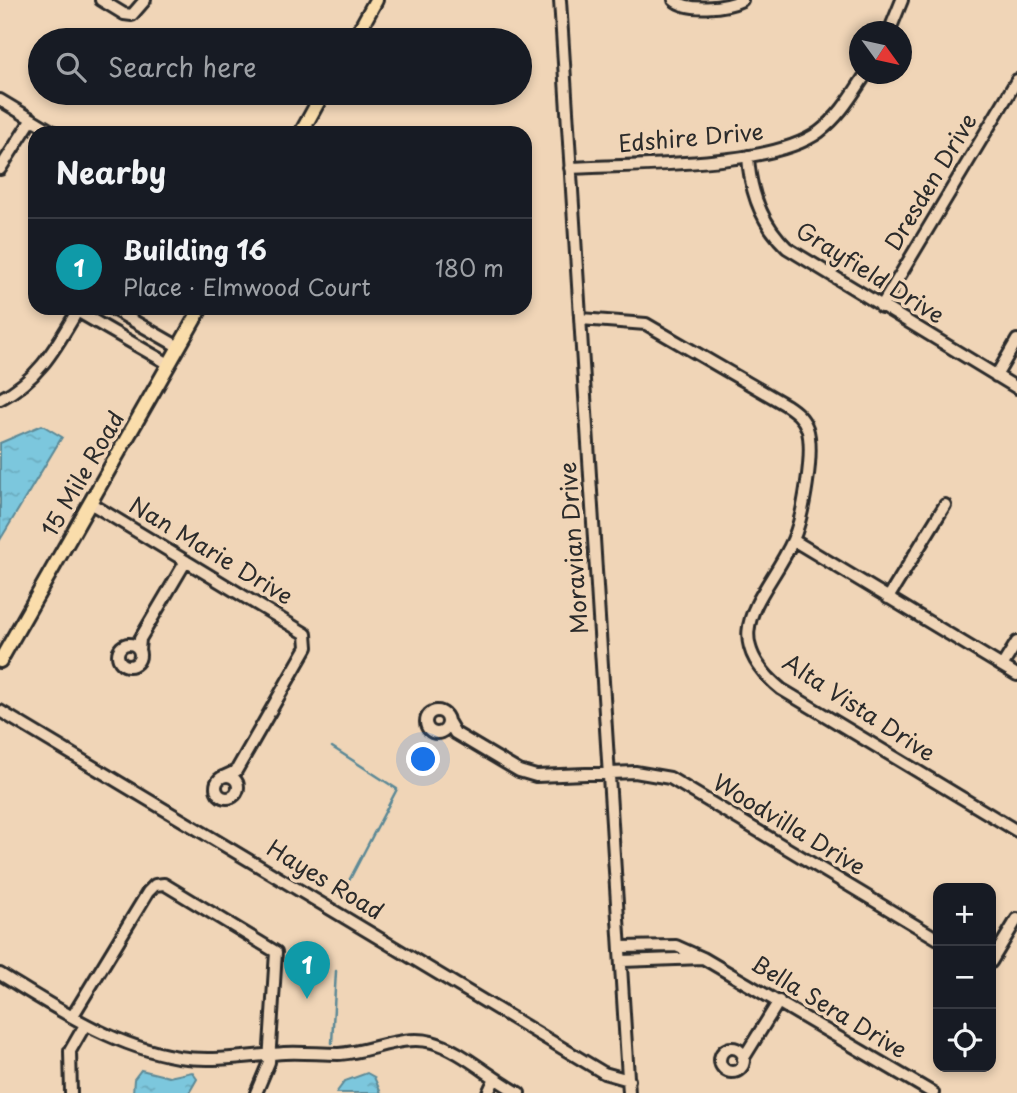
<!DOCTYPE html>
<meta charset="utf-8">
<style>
body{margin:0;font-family:"Playpen Sans",sans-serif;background:#20242c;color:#f1f3f6}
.controls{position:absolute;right:21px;bottom:21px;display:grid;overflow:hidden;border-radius:14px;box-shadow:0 4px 10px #0003}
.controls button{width:63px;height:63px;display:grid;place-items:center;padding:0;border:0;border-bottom:2px solid #363941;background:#171b24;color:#f1f3f6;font:35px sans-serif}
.compass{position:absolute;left:849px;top:21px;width:63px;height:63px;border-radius:50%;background:#171b24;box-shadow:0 4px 10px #0003;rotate:123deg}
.you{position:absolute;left:424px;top:760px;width:24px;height:24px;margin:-18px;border:5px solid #fff;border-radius:50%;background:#1a73e8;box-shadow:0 0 0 10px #1a73e833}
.badge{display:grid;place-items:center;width:46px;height:46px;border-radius:50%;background:#2563eb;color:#fff;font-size:23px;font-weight:700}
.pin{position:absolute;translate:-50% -58px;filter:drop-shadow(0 2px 4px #0008)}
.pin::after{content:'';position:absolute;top:37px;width:24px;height:21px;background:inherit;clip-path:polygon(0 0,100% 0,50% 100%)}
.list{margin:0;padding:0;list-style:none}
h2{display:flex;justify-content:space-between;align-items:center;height:91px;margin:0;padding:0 28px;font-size:30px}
h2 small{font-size:23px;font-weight:400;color:#9ea1a6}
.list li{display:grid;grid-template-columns:46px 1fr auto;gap:21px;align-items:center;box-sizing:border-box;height:98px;padding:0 28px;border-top:2px solid #363941}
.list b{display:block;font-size:26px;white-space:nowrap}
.list p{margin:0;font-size:23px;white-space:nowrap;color:#9ea1a6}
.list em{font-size:23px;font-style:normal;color:#9ea1a6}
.icon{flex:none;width:38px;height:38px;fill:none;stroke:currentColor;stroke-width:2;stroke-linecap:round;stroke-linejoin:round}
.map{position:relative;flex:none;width:1017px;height:1093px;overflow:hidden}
.search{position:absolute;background:#171b24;box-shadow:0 4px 10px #0003;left:28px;top:28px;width:504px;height:77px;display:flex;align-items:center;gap:18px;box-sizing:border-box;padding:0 24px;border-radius:38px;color:#9ea1a6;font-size:26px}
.panel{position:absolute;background:#171b24;box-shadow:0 4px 10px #0003;left:28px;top:126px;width:504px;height:189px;border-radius:21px}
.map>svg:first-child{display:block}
</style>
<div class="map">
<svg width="1017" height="1093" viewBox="0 0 1017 1093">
<defs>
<pattern id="water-ripples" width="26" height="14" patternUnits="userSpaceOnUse" patternTransform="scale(1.75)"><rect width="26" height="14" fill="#7cc7dd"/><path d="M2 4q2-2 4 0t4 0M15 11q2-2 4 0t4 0" fill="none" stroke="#6babbe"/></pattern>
</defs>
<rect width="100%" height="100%" fill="#f0d5b7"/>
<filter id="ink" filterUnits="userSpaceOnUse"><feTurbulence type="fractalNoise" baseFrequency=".0143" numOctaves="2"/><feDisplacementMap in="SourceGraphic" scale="14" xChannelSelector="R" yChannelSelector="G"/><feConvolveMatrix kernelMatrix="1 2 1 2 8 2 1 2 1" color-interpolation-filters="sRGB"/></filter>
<g filter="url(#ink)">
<!-- water -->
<path fill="url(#water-ripples)" stroke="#5c8996" stroke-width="2" d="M42,425l20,12 -62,103v-97z
M141,1070l28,7 23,-5 5,7 -8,14h-56l1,-14z
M367,1073l7,4 7,16h-45l9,-12z"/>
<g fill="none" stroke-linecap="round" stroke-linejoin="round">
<!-- stream -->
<path stroke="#5c8996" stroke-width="2.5" d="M332,747l65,42 -57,109
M332,1043l4,-72"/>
<defs>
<path id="minor" d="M101,0l23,14 8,1 13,-15
M560,0l69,1093
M674,0c14,12 52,8 68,0
M889,32l13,-32
M0,100l55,33
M748,156c2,36 13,67 39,92l230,140
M570,168c64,-4 200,0 249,-36 21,-16 33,-37 47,-58
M0,169l32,-50
M881,307l136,-227
M111,308l68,39
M77,311l92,53
M581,319l65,5 140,81c9,6 17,12 21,23 8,23 -4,89 -14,112 -25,56 -80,93 -12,149l236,142
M996,376l21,-36
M0,399c40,-20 57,-54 79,-91
M90,503l216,131 1,13 -71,124 -11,5
M793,540l224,135
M888,598l57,-93
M118 655a11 11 0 1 1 22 0a11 11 0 1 1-22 0Z
M139,650l1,-11 46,-78
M1002,666l15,-24
M0,711l604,362 25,7
M426 722a11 11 0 1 1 22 0a11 11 0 1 1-22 0Z
M448,721l7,12 64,38 17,5 99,-4 35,6 268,161
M216 787a11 11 0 1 1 22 0a11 11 0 1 1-22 0Z
M622,947l54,-1 27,12 -81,3
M703,958l230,135
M991,962l26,-43
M0,974c56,34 112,72 178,83 36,5 71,-1 106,-4 18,-1 36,1 54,1 31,-1 63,-20 94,-12 28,7 60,37 87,51
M72,1017l76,-125 7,-7 9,-1 112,68 -7,110 -13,31
M720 1060a12 12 0 1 1 24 0a12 12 0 1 1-24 0Z
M743,1059l36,-58
M71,1093l-1,-42 15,-26
M488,1093l6,-13"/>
<path id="major" d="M354,40l22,-40
M301,133l22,-40
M0,661l201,-353"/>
</defs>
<!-- minor casing -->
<use href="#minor" stroke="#2b2b2b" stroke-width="16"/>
<!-- major casing -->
<use href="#major" stroke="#2b2b2b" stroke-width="18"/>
<!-- minor -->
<use href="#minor" stroke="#f0d5b7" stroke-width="10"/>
<!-- major -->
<use href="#major" stroke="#faddab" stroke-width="12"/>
</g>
</g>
<g text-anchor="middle" stroke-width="7" stroke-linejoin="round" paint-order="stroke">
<!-- street labels -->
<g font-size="23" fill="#2b2b2b" stroke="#f0d5b7">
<text transform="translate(691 138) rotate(-5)" y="8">Edshire Drive</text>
<text transform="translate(931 182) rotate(-59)" y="8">Dresden Drive</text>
<text transform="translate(870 273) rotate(32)" y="8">Grayfield Drive</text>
<text transform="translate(83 474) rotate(-60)" y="8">15 Mile Road</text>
<text transform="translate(574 548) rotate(-94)" y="8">Moravian Drive</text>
<text transform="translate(211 551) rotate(31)" y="8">Nan Marie Drive</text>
<text transform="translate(859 708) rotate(33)" y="8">Alta Vista Drive</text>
<text transform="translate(789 825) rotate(31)" y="8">Woodvilla Drive</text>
<text transform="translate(325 880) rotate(31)" y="8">Hayes Road</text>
<text transform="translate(829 1007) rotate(31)" y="8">Bella Sera Drive</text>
</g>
</g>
</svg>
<div class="controls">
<button>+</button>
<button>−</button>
<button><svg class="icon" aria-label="locate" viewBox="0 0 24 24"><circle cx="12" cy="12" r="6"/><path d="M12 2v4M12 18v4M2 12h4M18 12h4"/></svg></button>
</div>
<svg class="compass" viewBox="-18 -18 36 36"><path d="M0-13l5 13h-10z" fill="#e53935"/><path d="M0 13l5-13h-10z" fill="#9ea1a6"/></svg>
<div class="you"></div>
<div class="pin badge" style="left:307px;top:999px;background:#0f9aa8">1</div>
<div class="search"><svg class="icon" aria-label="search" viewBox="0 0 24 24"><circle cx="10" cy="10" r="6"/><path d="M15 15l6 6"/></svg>Search here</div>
<section class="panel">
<h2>Nearby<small></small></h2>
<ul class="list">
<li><span class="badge" style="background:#0f9aa8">1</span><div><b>Building 16</b><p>Place · Elmwood Court</p></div><em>180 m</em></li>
</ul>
</section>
</div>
